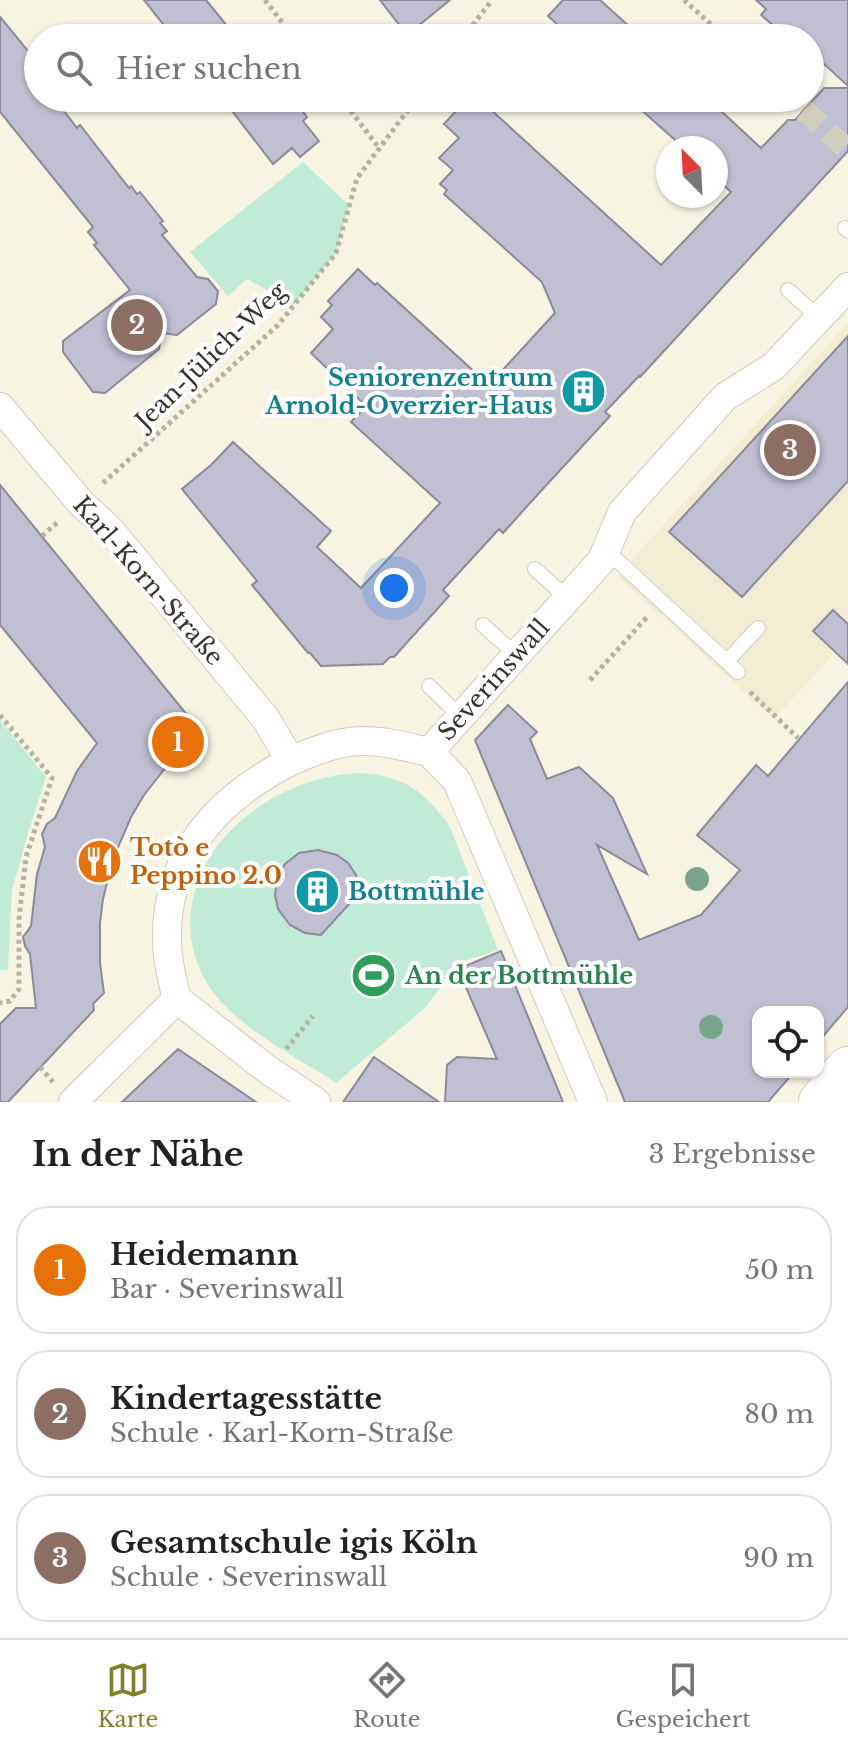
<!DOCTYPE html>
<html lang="de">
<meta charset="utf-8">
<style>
body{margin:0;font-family:"Libre Baskerville",serif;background:#f6f6f6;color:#222}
.controls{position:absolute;right:24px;bottom:24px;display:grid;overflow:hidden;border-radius:16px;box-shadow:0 2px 6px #0004}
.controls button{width:72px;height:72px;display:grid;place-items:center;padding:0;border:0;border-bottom:2px solid #e0e0e0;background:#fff;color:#222;font:40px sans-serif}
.compass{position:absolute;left:656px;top:136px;width:72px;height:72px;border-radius:50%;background:#fff;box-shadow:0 2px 6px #0004;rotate:336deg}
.you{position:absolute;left:394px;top:588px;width:28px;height:28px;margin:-20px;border:6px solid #fff;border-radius:50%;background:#1a73e8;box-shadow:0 0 0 12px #1a73e833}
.badge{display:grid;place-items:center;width:52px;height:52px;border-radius:50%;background:#818029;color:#fff;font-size:26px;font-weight:700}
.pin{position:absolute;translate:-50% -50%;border:4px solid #fff;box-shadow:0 2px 8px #0006}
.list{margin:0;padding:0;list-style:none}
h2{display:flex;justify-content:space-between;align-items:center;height:104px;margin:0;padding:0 32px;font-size:34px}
h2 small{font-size:26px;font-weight:400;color:#767676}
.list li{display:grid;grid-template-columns:52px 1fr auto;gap:24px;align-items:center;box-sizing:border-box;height:128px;margin:0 16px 16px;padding:0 16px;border:2px solid #e0e0e0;border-radius:32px}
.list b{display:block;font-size:30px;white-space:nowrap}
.list p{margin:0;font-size:26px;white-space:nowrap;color:#767676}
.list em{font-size:26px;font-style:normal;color:#767676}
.icon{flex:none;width:44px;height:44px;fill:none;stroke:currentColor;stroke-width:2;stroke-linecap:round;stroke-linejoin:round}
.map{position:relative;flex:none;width:848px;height:1102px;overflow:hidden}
.search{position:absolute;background:#fff;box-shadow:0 2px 6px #0004;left:24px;right:24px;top:24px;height:88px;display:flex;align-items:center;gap:20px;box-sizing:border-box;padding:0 28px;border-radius:44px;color:#767676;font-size:30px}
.sheet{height:536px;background:#fff}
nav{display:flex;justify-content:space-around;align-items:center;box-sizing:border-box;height:112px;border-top:2px solid #e0e0e0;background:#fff;font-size:22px;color:#767676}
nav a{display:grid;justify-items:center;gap:4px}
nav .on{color:#818029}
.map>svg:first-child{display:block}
</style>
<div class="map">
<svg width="848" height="1102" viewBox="0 0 848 1102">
<rect width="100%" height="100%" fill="#f8f4e2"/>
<!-- built -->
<path fill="#f1ecd2" d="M848,323v315l-74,81 -157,-143z"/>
<!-- green -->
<path fill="#c0ebd6" d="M303,162l46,43 -13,48 -42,52 -47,-26 -19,17 -38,-44z
M0,720l46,57 -18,56 -16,57 -4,80h-8z
M361,773c43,3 64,18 89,54l48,123 -39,13 -34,45 -89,75c-41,-27 -97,-54 -126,-95 -10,-15 -17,-34 -19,-51 -10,-92 85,-162 170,-164z"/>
<!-- building -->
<path fill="#c1c0d2" stroke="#8b8a9b" stroke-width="2" d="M144,0h62l31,38h-63z
M380,0h70l-43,35z
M563,0h37l42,38h-94l10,-13 -10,-9z
M756,0h92v86l-38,-35v-13h-14l-10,-9 -4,4 -21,-18 5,-6z
M0,17l38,46v35h16l23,30 3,-3 49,63 2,-2 6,8 3,-2 23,29 -3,2 7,8 -5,4 35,42 11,2 10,12 -2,13 -39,31 -16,-2 -2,16 -54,44 -12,-1 -30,-40v-11l67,-51 -36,-45 3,-2 -9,-11 5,-5 -93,-115z
M824,88h24v63l-208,226 -1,-1 -34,36 5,4 -70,76 -37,41 -4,-4 -56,61 6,6 -55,61h-4l-7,7 -62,2 -11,-13h-2l-56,-68 5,-4 -75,-92 29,-24 22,-23 98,89 -14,16 44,41 79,-85 -89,-81 15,-16 -55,-53 22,-24 -12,-12 11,-12 -4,-4 30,-32 17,16 2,-2 112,102 66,-72 -13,-31 -98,-88 3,-4 -7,-6 13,-14 -14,-12 20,-20 -15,-14 24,-26h10l183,167 70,-73 -15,-14v-30h-32l-56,-50h79l54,50 27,-28h7z
M222,98h70l15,19 -4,4 16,20 -19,16 -8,-9 -19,16z
M848,336v145l-106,116 -73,-65z
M0,485l201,247 -31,30 -26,33 -13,22 -18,42 -10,40 -3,24v40l4,30 -11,11 1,6 -86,92h-8v-78l16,-16h20l-6,-54 -5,-8 -2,-9 8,-11 6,-52 8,-27 -3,-13 5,-10 8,-6 22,-47 20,-28 -97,-118z
M833,610l15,14v40l-35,-33z
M848,682v325l-30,35v-30h-60v60h36l-26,30h-143l-150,-362 33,-35 29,27 -7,7 17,40 32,-12 34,31 34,76 -50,-29 42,95 62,-25 39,-45 -43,-35 59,-70 12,11z
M318,850l19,5 11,8 8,12 4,17 -39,43 -16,-2 -15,-8 -12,-16 -3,-14 2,-17 8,-14 14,-11z
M501,951l62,151h-118l2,-37 10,-8 40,2 -39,-90z
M178,1049l78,53h-134z
M374,1057l65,45h-96z"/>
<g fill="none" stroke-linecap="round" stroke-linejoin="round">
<!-- pedestrian-tunnel -->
<path stroke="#d1cebe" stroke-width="22" stroke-dasharray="22 11" stroke-linecap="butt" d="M804,110l44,40"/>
<defs>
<path id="service" d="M845,228l3,3
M788,290l31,28
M606,550l132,122
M535,569l32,29
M483,625l33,30
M727,661l31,-33
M429,686l32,31"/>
<path id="minor" d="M0,407l81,96 30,28 155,188 24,41
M429,752l173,-192 20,-48 103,-115 49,-31 74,-79
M429,752l28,29 136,321
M177,999c-5,-20 -10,-40 -10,-60 -1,-76 41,-130 104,-167 23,-14 65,-32 92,-31 23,0 44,6 66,11
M177,999l91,71 48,32
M73,1102l104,-103"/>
<path id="primary" d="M821,1102l27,-33"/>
</defs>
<!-- service casing -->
<use href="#service" stroke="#d0cdbb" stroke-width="16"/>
<!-- minor casing -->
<use href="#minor" stroke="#d0cdbb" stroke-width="30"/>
<!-- primary casing -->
<use href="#primary" stroke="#d0cdbb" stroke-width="46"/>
<!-- path -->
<path stroke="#b5b2a4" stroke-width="5" stroke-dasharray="4 4" stroke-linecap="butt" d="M265,0l29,38
M684,0l42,38
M463,38l29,-38
M341,98l38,50
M791,98l13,12
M103,483l175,-158 58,-72 21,-75 60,-80
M42,536l17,-15
M590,680l58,-64
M750,692l48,46
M0,715l52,63 -26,79 -7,62v70l-9,12 -10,2
M286,1049l27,-33
M40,1067l13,15"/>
<!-- service -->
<use href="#service" stroke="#fff" stroke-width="14"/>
<!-- minor -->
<use href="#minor" stroke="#fff" stroke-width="28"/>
<!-- primary -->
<use href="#primary" stroke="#fff" stroke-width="44"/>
</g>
<!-- trees -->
<g fill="#79a58d">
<circle cx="697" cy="879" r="12"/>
<circle cx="711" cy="1027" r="12"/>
</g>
<!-- icons -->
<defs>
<symbol id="building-disc" viewBox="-11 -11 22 22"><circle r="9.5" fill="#0f9aa8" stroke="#fff"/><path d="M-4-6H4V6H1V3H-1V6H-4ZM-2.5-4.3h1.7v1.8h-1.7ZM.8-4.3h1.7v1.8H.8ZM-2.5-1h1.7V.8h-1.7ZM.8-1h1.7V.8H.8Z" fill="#fff"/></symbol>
<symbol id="restaurant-disc" viewBox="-11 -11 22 22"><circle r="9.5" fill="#e8710a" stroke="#fff"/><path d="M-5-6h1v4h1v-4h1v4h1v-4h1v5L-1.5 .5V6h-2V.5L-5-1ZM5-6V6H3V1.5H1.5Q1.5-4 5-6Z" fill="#fff"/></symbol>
<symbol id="stadium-disc" viewBox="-11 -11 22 22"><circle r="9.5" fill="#2e9e5b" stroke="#fff"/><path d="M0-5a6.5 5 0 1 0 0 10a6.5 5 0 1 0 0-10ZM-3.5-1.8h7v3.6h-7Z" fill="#fff"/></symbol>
</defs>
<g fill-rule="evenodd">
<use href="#building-disc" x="558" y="366" width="51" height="51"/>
<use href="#restaurant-disc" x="74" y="836" width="51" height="51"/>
<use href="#building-disc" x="292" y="866" width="51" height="51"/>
<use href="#stadium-disc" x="348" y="950" width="51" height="51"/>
</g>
<g text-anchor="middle" stroke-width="8" stroke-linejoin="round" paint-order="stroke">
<!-- street labels -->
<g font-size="24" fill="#36352e" stroke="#fff">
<text transform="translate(211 356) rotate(-44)" y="8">Jean-Jülich-Weg</text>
<text transform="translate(148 581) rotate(49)" y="8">Karl-Korn-Straße</text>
<text transform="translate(494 680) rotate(-48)" y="8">Severinswall</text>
</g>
<!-- culture labels -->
<g font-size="24" font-weight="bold" fill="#0d838f" stroke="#fff" text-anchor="end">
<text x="553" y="386">Seniorenzentrum<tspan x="553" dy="28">Arnold-Overzier-Haus</tspan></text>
<text x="348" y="900" text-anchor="start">Bottmühle</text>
</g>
<!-- food labels -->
<g font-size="24" font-weight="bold" fill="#c56008" stroke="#fff" text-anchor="start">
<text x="130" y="856">Totò e<tspan x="130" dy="28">Peppino 2.0</tspan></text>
</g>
<!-- leisure labels -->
<g font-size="24" font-weight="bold" fill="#27864d" stroke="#fff" text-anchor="start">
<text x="405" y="984">An der Bottmühle</text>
</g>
</g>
</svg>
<div class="controls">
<button><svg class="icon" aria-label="locate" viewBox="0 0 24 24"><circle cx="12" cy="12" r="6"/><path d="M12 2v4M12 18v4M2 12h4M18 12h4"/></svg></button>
</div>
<svg class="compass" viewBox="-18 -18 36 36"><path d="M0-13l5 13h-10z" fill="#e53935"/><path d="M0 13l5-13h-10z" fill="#767676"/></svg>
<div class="you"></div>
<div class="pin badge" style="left:178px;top:742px;background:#e8710a">1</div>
<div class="pin badge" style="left:137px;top:325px;background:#8d6e63">2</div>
<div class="pin badge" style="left:790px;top:450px;background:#8d6e63">3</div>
<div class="search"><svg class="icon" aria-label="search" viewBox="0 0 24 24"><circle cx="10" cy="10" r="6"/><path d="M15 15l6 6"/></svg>Hier suchen</div>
</div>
<section class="sheet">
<h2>In der Nähe<small>3 Ergebnisse</small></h2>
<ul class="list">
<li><span class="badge" style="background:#e8710a">1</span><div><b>Heidemann</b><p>Bar · Severinswall</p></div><em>50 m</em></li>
<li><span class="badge" style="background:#8d6e63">2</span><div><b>Kindertagesstätte</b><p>Schule · Karl-Korn-Straße</p></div><em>80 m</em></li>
<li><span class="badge" style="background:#8d6e63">3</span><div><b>Gesamtschule igis Köln</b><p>Schule · Severinswall</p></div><em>90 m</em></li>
</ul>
</section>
<nav>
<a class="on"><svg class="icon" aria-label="map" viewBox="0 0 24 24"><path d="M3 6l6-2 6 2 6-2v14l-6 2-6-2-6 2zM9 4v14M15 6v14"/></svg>Karte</a>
<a><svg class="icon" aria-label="directions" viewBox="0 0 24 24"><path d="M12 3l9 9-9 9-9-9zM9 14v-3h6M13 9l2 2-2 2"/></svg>Route</a>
<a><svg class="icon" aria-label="saved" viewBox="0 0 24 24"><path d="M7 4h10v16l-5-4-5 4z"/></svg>Gespeichert</a>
</nav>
